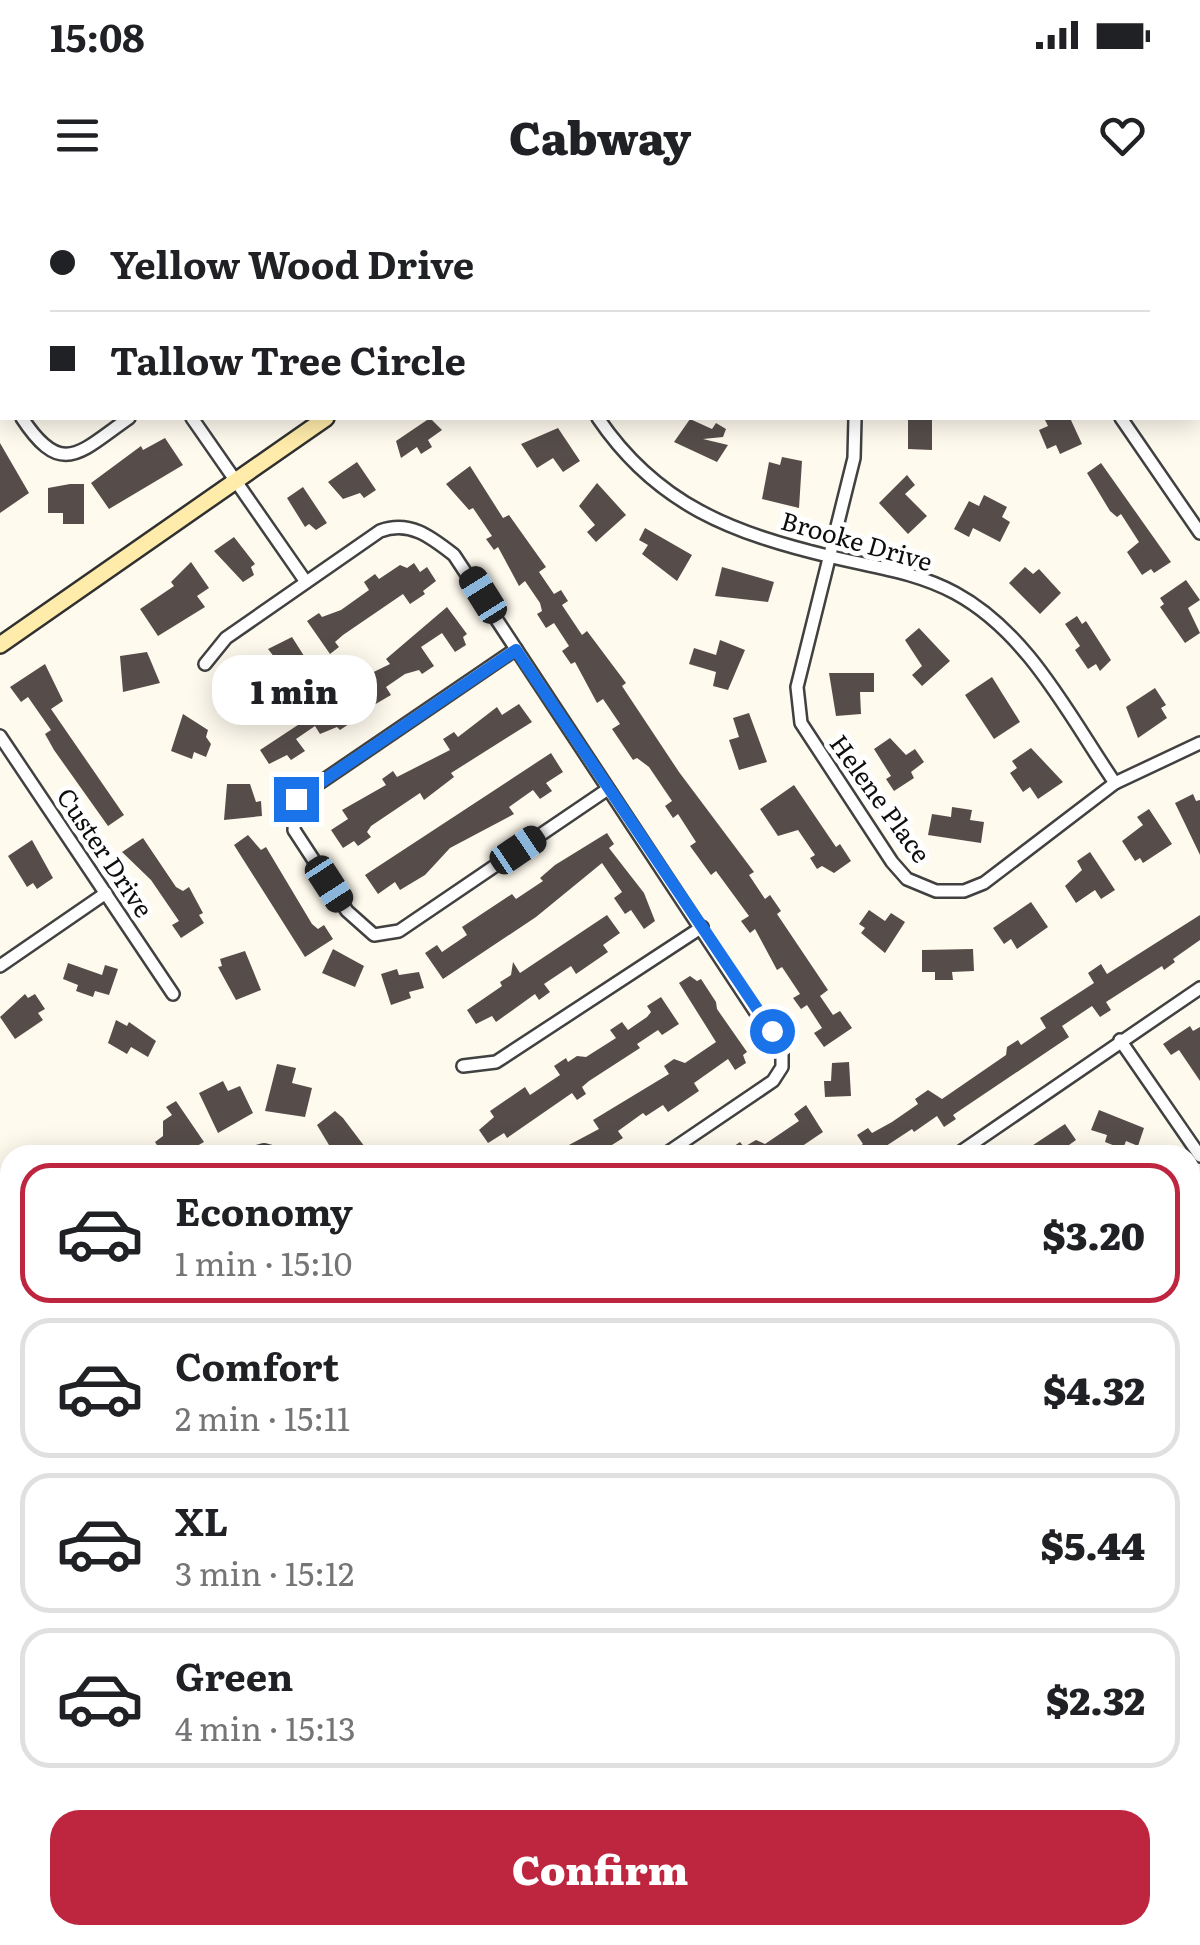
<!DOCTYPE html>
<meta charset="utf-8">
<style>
body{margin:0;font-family:Literata,serif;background:#f6f6f6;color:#202124;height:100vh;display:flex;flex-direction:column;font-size:38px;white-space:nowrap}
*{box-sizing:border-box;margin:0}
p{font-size:32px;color:#757577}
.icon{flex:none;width:55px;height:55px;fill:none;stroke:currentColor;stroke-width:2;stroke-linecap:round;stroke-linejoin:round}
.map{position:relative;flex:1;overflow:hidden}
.side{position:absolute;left:0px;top:945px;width:1200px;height:800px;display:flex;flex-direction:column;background:#fff;border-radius:30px 30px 0 0;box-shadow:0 5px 25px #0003}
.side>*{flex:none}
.hud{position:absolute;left:0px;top:0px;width:1200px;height:220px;box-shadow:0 5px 25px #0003;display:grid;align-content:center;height:220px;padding:0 50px;background:#fff}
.end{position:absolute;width:45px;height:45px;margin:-22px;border:12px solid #1a73e8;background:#fff;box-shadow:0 0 0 5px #fff}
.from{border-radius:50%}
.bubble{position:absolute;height:70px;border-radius:30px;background:#fff;box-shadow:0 5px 25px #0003;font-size:32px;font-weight:800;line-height:70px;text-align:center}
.car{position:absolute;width:30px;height:60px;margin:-30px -15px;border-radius:12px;box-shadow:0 0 8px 2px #0007;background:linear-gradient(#222 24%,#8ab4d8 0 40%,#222 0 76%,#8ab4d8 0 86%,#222 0)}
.hud b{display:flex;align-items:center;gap:35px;height:95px;font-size:38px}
.hud b+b{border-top:2px solid #e0e0e0}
.hud i{width:25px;height:25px;background:#202124}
ul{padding:18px 0 0;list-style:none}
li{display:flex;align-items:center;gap:30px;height:140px;margin:0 20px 15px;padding:0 30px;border:5px solid #e0e0e0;border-radius:30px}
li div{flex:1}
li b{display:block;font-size:38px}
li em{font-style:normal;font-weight:800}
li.active{border-color:#be253e}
li>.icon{width:90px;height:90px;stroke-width:1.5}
.button{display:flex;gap:20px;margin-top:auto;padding:20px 50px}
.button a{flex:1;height:115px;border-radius:30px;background:#be253e;color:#fff;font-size:40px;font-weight:800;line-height:115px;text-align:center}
.status{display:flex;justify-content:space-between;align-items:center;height:70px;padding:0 50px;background:#fff;direction:ltr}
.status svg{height:28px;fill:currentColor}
header{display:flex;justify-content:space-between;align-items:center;height:130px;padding:0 50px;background:#fff;font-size:45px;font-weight:800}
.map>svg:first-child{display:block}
.building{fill:#564d4a}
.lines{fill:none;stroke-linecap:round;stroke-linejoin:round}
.lane-casing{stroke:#414141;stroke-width:11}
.street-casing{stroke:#414141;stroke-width:16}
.secondary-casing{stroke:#303030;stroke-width:20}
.lane{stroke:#fff;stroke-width:6}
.street{stroke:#fff;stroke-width:11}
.secondary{stroke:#ffecaa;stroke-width:15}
.route{stroke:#1a73e8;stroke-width:12}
.labels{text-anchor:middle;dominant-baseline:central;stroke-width:10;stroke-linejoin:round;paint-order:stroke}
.street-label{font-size:25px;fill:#0e0e0e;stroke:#fff}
</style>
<div class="status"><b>15:08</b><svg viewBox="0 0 49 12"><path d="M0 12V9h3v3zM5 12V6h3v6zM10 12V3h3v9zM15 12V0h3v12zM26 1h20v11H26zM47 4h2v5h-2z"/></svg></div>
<header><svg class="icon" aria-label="menu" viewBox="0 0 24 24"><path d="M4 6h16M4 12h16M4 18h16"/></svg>Cabway<svg class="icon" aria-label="heart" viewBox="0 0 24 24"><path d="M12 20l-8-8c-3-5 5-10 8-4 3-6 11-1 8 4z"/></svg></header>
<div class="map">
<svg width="1200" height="1745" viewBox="0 0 1200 1745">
<rect width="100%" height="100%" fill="#fffaee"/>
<!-- building -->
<g class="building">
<path d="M 430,218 L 442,230 L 428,240 L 432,247 L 421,254 L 417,247 L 401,258 L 396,241 Z"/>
<path d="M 908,218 L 932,218 L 932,250 L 908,249 Z"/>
<path d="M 1044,218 L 1070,218 L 1082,244 L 1060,254 L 1056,245 L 1047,249 L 1039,230 L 1048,226 Z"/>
<path d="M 690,219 L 712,229 L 716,223 L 726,229 L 723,237 L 703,239 L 728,245 L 717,262 L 674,242 Z"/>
<path d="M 558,228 L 580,261 L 563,272 L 553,258 L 537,268 L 521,244 Z"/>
<path d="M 165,238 L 183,265 L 109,309 L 91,283 L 141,246 L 143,250 Z"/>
<path d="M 0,243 L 29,293 L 0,313 Z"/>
<path d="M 782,257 L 802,261 L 799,308 L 762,299 L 769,262 L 780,265 Z"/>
<path d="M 357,262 L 376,290 L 364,298 L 360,293 L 343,299 L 328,282 Z"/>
<path d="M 1101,263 L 1171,362 L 1154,373 L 1151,369 L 1142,375 L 1127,352 L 1139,342 L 1121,314 L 1117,317 L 1110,311 L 1087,273 Z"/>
<path d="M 470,266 L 503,318 L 509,315 L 546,367 L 539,372 L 554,394 L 561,390 L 568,401 L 562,405 L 582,435 L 587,431 L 626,483 L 622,486 L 679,572 L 754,672 L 749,675 L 765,699 L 770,695 L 781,711 L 777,714 L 828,790 L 820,796 L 833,815 L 840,811 L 852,828 L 824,847 L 814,833 L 822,828 L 807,805 L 801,809 L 793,798 L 800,794 L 782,767 L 777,770 L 755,729 L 750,733 L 741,721 L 749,716 L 716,671 L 711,675 L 698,657 L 690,646 L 696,642 L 678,614 L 673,618 L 665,606 L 672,601 L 649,567 L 637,558 L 633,560 L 612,529 L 620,524 L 603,499 L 597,503 L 575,462 L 571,464 L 562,451 L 569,446 L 554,423 L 546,428 L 537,414 L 542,411 L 540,403 L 525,381 L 519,386 L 498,347 L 494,350 L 486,339 L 492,336 L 473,308 L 469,310 L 446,284 Z"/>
<path d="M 907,275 L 915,285 L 905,294 L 927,316 L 908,334 L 879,303 Z"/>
<path d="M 597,283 L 626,315 L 596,342 L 587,332 L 595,325 L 579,306 Z"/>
<path d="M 70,284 L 84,284 L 84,324 L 63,324 L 63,313 L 48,313 L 48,288 Z"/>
<path d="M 303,287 L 327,323 L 316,330 L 309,324 L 305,327 L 287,298 Z"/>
<path d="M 984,295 L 1007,307 L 1002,317 L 1010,322 L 1000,342 L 973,328 L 969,337 L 954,329 L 969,301 L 979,306 Z"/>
<path d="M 645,328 L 692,355 L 677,381 L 642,354 L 648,345 L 639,340 Z"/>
<path d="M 234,337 L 255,364 L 251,367 L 254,375 L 243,382 L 214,351 Z"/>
<path d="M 191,362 L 209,388 L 197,396 L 205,407 L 158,436 L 140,409 L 174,386 L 171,382 Z"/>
<path d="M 414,363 L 420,372 L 427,367 L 436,381 L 423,391 L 425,394 L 410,404 L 403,394 L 343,435 L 335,442 L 339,447 L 330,454 L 307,421 L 319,413 L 322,417 L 341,410 L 369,390 L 364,382 L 375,374 L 379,379 L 400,365 L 407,368 Z"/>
<path d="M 722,367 L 774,382 L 768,402 L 715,396 Z"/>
<path d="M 1025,367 L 1033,374 L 1039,369 L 1061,393 L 1040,414 L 1009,383 Z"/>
<path d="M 1186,380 L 1200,400 L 1188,408 L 1200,433 L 1185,443 L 1160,407 L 1164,404 L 1160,398 Z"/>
<path d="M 447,407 L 467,434 L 463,437 L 466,445 L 455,452 L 442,433 L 421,447 L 434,466 L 422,474 L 419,470 L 405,474 L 386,487 L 391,495 L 350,519 L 352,522 L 340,530 L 337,527 L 320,534 L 315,526 L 296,539 L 305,551 L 291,560 L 287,555 L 269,564 L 260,550 L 307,519 L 318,508 L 314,501 L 390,464 L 386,459 Z"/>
<path d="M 1077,416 L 1082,424 L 1086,421 L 1111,460 L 1100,471 L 1096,464 L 1088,469 L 1075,450 L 1080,446 L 1065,424 Z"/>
<path d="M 919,428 L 950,461 L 922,486 L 912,475 L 922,466 L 905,440 Z"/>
<path d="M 292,437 L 306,459 L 287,472 L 252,509 L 242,500 L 275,458 L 268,449 Z"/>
<path d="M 720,440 L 745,450 L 728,490 L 713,486 L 716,472 L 689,464 L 694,448 L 716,455 Z"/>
<path d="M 147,452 L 160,483 L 123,492 L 120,456 Z"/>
<path d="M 45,464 L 63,501 L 51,509 L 124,615 L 108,626 L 54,550 L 45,534 L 51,530 L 28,497 L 21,502 L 10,487 Z"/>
<path d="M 829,473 L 874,473 L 874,492 L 860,492 L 861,514 L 836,516 Z"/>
<path d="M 992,477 L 1020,522 L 994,539 L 965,495 Z"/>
<path d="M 1155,488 L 1166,505 L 1161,508 L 1167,518 L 1138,538 L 1126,507 Z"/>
<path d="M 519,504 L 532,522 L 451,573 L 454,577 L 424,600 L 420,593 L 371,626 L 367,632 L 371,637 L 358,646 L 354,641 L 343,648 L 331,630 L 348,619 L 342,610 L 386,585 L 382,579 L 393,571 L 397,577 L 450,550 L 443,539 L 454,532 L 458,537 L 497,507 L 502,515 Z"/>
<path d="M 749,513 L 767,562 L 739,570 L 729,540 L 739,537 L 733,518 Z"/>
<path d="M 183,514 L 208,530 L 206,537 L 211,544 L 206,557 L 194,552 L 192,559 L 171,551 Z"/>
<path d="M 890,538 L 906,555 L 915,549 L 924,562 L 911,572 L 914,578 L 894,591 L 886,579 L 891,576 L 874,549 Z"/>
<path d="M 1031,548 L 1063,582 L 1038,599 L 1030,587 L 1023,592 L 1010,573 L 1017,568 L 1012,561 Z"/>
<path d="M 551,553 L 563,572 L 546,583 L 552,591 L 540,599 L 533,590 L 509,607 L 514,614 L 450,648 L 425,675 L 400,690 L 395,682 L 378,694 L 365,675 Z"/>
<path d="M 227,584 L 250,584 L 256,602 L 261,601 L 262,616 L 224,620 Z"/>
<path d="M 794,585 L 836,647 L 840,644 L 851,661 L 834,673 L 822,666 L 817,669 L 810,658 L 815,655 L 798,630 L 778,636 L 760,609 Z"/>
<path d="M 1193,594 L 1196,601 L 1200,600 L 1200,655 L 1175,603 Z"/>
<path d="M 952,607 L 972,610 L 970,620 L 984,622 L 981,643 L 928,635 L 932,614 L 951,617 Z"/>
<path d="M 1149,609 L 1172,644 L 1143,663 L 1140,658 L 1135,661 L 1122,641 L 1143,625 L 1137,617 Z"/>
<path d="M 607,633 L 614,644 L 609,648 L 644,693 L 655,721 L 644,729 L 631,710 L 625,714 L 614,698 L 622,692 L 602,663 L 536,717 L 443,779 L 425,753 L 437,745 L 442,752 L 467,735 L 462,727 L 512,694 L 516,699 L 543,681 L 540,678 L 555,665 Z"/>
<path d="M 248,635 L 261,650 L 266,647 L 312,724 L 318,729 L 324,725 L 333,739 L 305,757 L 234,645 Z"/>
<path d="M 143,638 L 176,687 L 183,691 L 189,687 L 203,713 L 199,715 L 204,723 L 181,738 L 172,725 L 179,721 L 151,680 L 122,652 Z"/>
<path d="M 32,640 L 53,678 L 37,689 L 33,683 L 27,687 L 8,656 Z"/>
<path d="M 1090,652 L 1115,690 L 1101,699 L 1095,690 L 1076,703 L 1065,686 L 1082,670 L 1077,661 Z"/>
<path d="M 1031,702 L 1048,727 L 1017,749 L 1011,739 L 1004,744 L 993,728 Z"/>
<path d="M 869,710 L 885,721 L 891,713 L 905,722 L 885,753 L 861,733 L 865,728 L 859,724 Z"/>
<path d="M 607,715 L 620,733 L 603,745 L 608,752 L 576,774 L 571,766 L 544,784 L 550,792 L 539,800 L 535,794 L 496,822 L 492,816 L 476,824 L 467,810 L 502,786 L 500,782 L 511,775 L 513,762 L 520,773 Z"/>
<path d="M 1200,715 L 1200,740 L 1173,759 L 1175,762 L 1164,770 L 1162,766 L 1106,802 L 1111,810 L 1100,817 L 1092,806 L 1062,826 L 1069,837 L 953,915 L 956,919 L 944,927 L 937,916 L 914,932 L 912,929 L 883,948 L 888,955 L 847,955 L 863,944 L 857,935 L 868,928 L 872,933 L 892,922 L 918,904 L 915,899 L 928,890 L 942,899 L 1006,855 L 1007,847 L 1018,840 L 1021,845 L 1046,828 L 1040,818 L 1094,783 L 1088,773 L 1101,764 L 1107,774 Z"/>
<path d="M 333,749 L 364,766 L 355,787 L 322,773 Z"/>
<path d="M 973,749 L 974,771 L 952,772 L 953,780 L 935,780 L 935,772 L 922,772 L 922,750 Z"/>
<path d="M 245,751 L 261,790 L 236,800 L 218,767 L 222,766 L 220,759 Z"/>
<path d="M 68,763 L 102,775 L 105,765 L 118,769 L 109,795 L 95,791 L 93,797 L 76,791 L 78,785 L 63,779 Z"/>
<path d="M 397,769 L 399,775 L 419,772 L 424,788 L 409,792 L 411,798 L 391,805 L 381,774 Z"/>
<path d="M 690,776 L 697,781 L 701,779 L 716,802 L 717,809 L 747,852 L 743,855 L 746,863 L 735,870 L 728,859 L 694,883 L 699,891 L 668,912 L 663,905 L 646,916 L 643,913 L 618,931 L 623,938 L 596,955 L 550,955 L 599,929 L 593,920 L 669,874 L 664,866 L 674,859 L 685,863 L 716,842 L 679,783 Z"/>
<path d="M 25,794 L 28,798 L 35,794 L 45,809 L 38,813 L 43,820 L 15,839 L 0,817 Z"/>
<path d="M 661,797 L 679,824 L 662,835 L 658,830 L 637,844 L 640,848 L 589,881 L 582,887 L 586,894 L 577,900 L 572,893 L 507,938 L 504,933 L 488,943 L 479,930 L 494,917 L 490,911 L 525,887 L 530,895 L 560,875 L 554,866 L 566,858 L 568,862 L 577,856 L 586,857 L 616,838 L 610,830 L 622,822 L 628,830 L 647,817 L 651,812 L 647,806 Z"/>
<path d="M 116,820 L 127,826 L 129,822 L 156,841 L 148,857 L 131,847 L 127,854 L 108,843 Z"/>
<path d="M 1190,826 L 1193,831 L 1200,827 L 1200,881 L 1179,850 L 1171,855 L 1163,844 Z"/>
<path d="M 849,862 L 851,896 L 825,897 L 824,881 L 831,881 L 832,863 Z"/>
<path d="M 277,864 L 296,868 L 292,883 L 312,888 L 305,917 L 265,911 Z"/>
<path d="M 223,881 L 228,891 L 240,886 L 253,913 L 218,933 L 199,893 Z"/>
<path d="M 176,901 L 204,942 L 181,955 L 163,955 L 155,942 L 163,936 L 163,921 L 172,915 L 166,907 Z"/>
<path d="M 806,905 L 823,932 L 789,955 L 721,955 L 740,942 L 744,947 L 756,940 L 765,944 L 799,921 L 794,914 Z"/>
<path d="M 1099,910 L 1144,928 L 1138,946 L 1126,941 L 1123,949 L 1105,942 L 1107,935 L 1091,930 Z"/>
<path d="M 335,911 L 343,918 L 371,955 L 335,955 L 317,925 Z"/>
<path d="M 1065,924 L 1076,940 L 1062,950 L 1066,955 L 1018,955 Z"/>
</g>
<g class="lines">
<!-- lane casing -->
<g class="lane-casing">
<path id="lane" d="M 0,1744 L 14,1735"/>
</g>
<!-- street casing -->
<g class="street-casing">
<g id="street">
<path d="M 247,0 L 249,2"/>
<path d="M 450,0 L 452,2"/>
<path d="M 1036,0 L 1044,2"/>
<path d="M 138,2 L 142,0"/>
<path d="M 1198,16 L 1200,16"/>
<path d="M 0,101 L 2,99"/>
<path d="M 0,185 L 2,188"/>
<path d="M 22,218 C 62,279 80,252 129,218"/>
<path d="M 192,218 L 306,382"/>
<path d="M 598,218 C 657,305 732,333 832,357 C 874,367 916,372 955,393 C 1029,433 1069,516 1115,583"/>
<path d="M 855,218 L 854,258 L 797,487 L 801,523 L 892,662 L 907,679 L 936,691 L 964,691 L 984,683 L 1115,583 L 1200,543"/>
<path d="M 1121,218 L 1200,333"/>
<path d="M 516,449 L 296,599 L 294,630 L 347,711 L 374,735 L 399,731 L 608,589"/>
<path d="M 205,464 L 226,438 L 380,331 C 410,320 431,337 454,355 L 782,852 L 782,867 L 773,881 L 664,955"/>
<path d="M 0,536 L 173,794"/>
<path d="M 0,766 L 106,693"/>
<path d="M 1120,840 L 1200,956"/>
<path d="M 463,866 L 496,862 L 702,727"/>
<path d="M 249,955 L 264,951 L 279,955"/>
<path d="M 956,955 L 1200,788"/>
<path d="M 1190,1234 L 1200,1249"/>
<path d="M 0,1396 L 10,1389"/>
<path d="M 1190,1412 L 1200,1405"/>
<path d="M 1190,1612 L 1200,1605"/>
<path d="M 120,1735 L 127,1745"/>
<path d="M 283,1735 L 289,1745"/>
<path d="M 546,1735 L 552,1745"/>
<path d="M 808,1735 L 815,1745"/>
</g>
</g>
<!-- secondary casing -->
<g class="secondary-casing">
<g id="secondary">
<path d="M 637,2 L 641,0"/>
<path d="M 0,445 L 326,218"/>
</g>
</g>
<!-- lane -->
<use href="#lane" class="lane"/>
<!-- street -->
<use href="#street" class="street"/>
<!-- secondary -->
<use href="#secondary" class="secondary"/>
</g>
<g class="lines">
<!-- route -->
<path class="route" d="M 296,599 L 516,450 L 772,831"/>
</g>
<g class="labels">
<!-- street labels -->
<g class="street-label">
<text transform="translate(857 340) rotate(16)">Brooke Drive</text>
<text transform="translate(881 598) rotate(54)">Helene Place</text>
<text transform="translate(106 652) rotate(56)">Custer Drive</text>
</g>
</g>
</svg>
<i class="end from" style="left:772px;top:831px"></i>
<i class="end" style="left:296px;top:599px"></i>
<div class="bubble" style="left:212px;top:455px;width:165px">1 min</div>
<i class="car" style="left:483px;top:395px;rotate:328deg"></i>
<i class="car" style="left:518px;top:650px;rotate:56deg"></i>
<i class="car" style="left:329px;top:684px;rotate:147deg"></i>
<div class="hud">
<b><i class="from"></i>Yellow Wood Drive</b>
<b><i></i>Tallow Tree Circle</b>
</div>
<section class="side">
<ul>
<li class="active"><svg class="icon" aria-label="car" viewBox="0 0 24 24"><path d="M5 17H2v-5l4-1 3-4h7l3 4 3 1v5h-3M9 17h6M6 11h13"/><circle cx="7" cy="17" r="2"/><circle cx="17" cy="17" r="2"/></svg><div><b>Economy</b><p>1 min · 15:10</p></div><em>$3.20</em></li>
<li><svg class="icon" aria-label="car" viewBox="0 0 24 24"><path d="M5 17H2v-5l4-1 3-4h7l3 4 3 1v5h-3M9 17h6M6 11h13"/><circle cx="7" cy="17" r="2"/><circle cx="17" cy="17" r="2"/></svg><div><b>Comfort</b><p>2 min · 15:11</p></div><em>$4.32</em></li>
<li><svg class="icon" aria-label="car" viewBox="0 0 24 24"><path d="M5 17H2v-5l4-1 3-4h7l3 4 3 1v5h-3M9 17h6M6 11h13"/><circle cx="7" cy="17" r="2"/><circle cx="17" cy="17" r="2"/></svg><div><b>XL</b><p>3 min · 15:12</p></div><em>$5.44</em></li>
<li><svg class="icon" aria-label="car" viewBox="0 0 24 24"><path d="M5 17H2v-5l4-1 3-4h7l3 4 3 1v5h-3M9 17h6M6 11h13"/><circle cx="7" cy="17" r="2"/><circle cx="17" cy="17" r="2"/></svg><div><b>Green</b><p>4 min · 15:13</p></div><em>$2.32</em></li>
</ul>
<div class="button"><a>Confirm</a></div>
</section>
</div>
